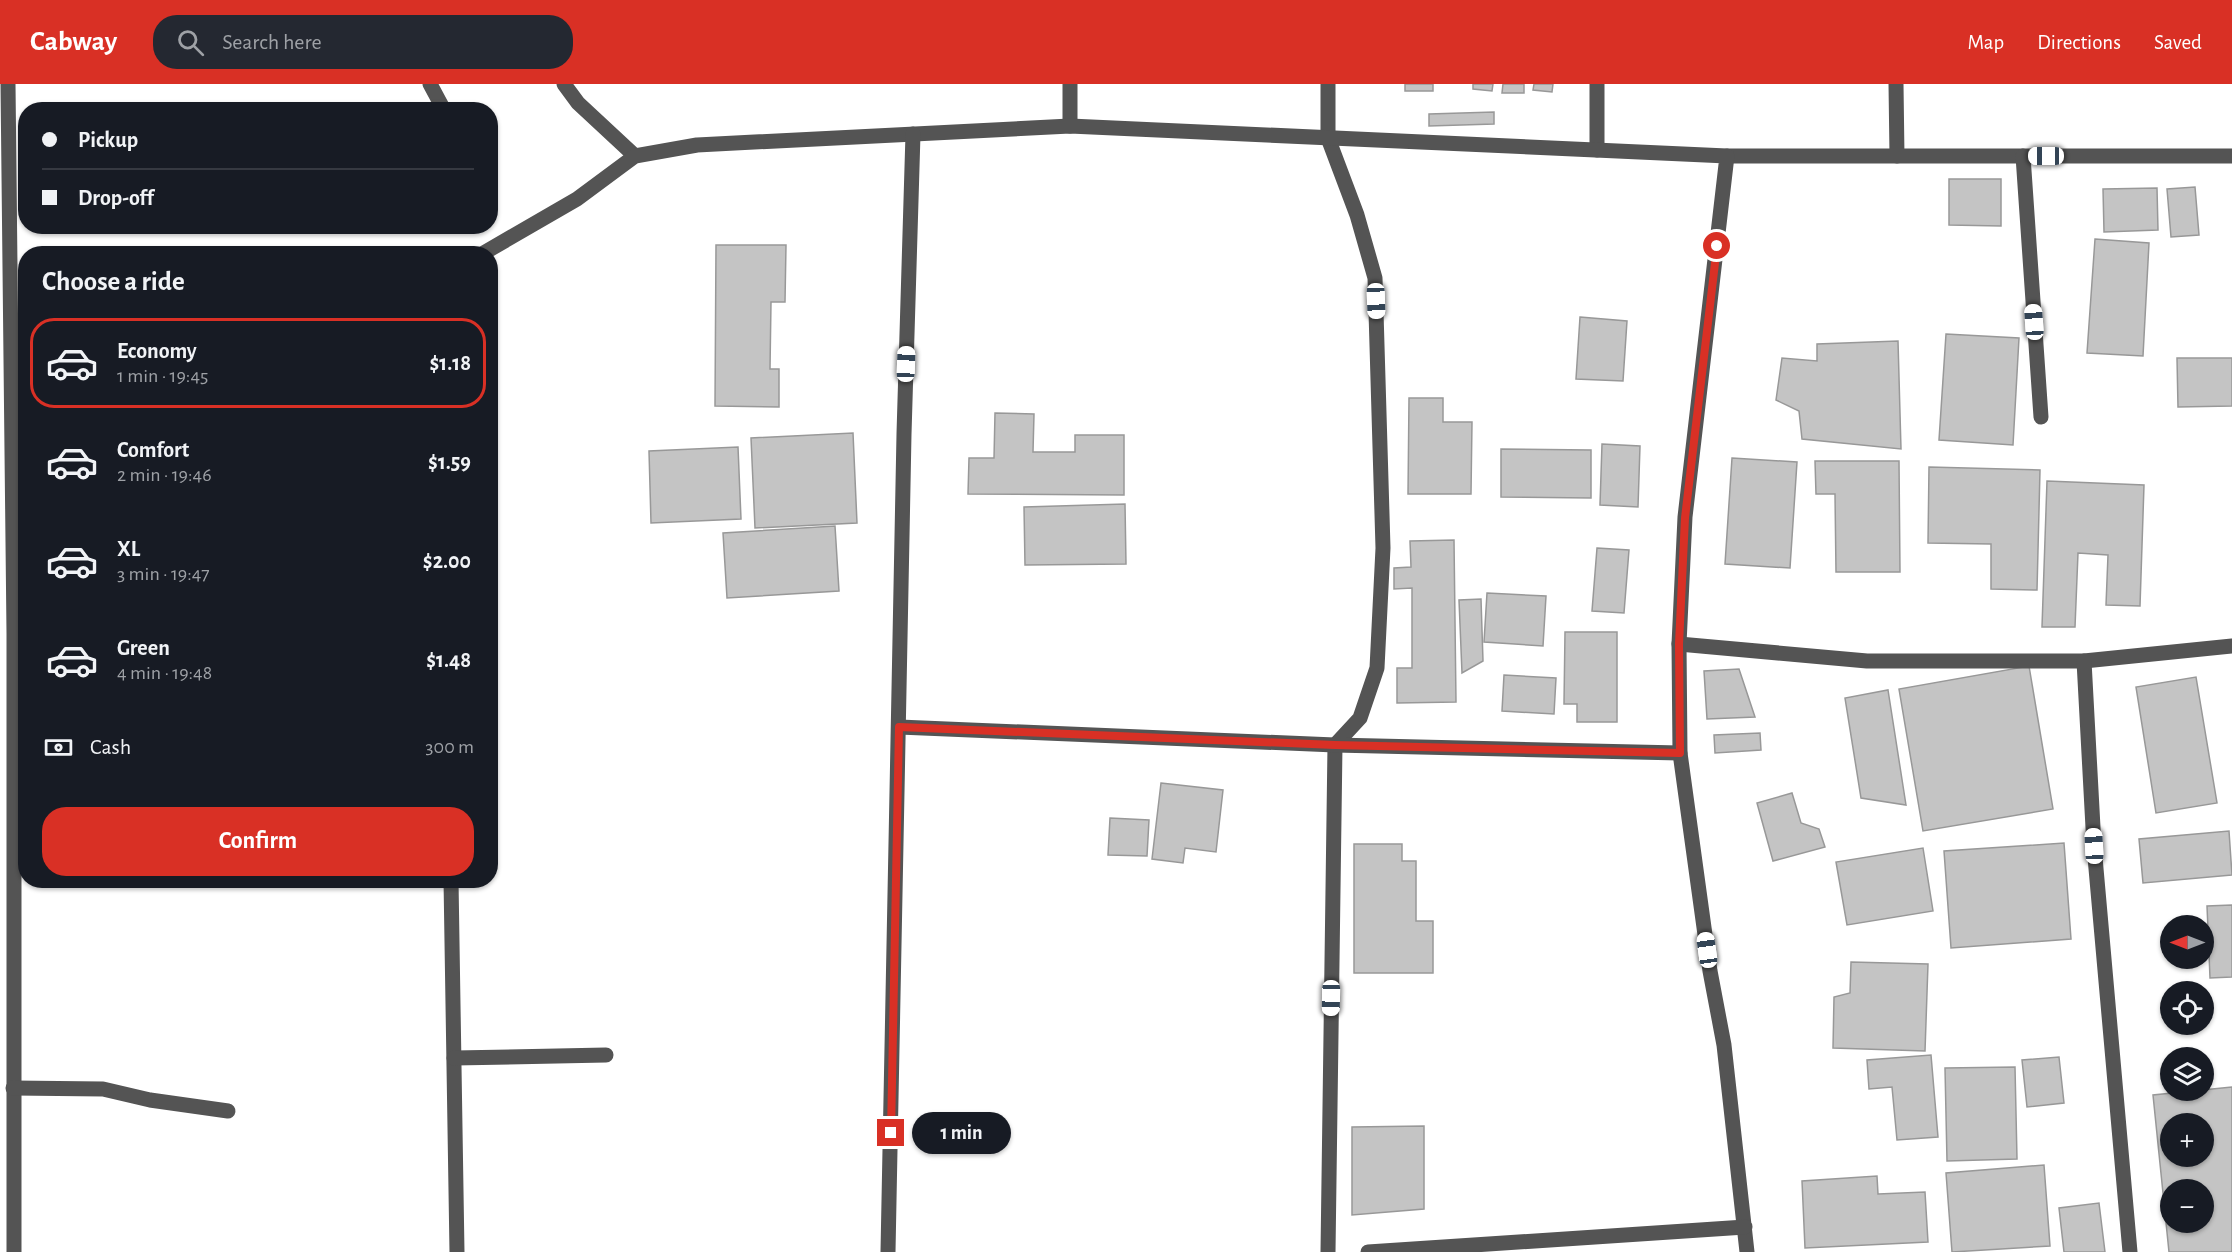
<!DOCTYPE html>
<meta charset="utf-8">
<style>
body{margin:0;font-family:"Alegreya Sans",sans-serif;background:#242831;color:#f1f3f6;height:100vh;display:flex;flex-direction:column;font-size:22px;white-space:nowrap}
*{box-sizing:border-box;margin:0}
p{font-size:20px;color:#9ea1a6}
.icon{flex:none;width:33px;height:33px;fill:none;stroke:currentColor;stroke-width:2;stroke-linecap:round;stroke-linejoin:round}
.map{position:relative;flex:1;overflow:hidden}
.side{position:absolute;left:18px;top:162px;width:480px;height:642px;display:flex;flex-direction:column;background:#171b24;border-radius:24px;box-shadow:0 2px 4px #0004}
.side>*{flex:none}
.guide{position:absolute;left:18px;top:18px;width:480px;height:132px;border-radius:24px;box-shadow:0 2px 4px #0004;display:grid;align-content:center;height:132px;padding:0 24px;background:#171b24}
.needle{width:39px;rotate:270deg}
.fabs{position:absolute;left:2160px;top:831px;display:grid;gap:12px}
.fabs a{display:grid;place-items:center;width:54px;height:54px;border-radius:50%;background:#171b24;box-shadow:0 2px 4px #0004;font-size:30px}
.end{position:absolute;width:27px;height:27px;margin:-14px;border:8px solid #d93025;background:#fff;box-shadow:0 0 0 3px #fff}
.from{border-radius:50%}
.bubble{position:absolute;height:42px;border-radius:21px;background:#171b24;box-shadow:0 2px 4px #0004;font-size:20px;font-weight:700;line-height:42px;text-align:center}
.car{position:absolute;width:18px;height:36px;margin:-18px -9px;border-radius:8px;box-shadow:0 0 4px 2px #0007;background:linear-gradient(#fff 24%,#345 0 40%,#fff 0 76%,#345 0 86%,#fff 0)}
.guide b{display:flex;align-items:center;gap:21px;height:57px;font-size:22px}
.guide b+b{border-top:2px solid #363941}
.guide i{width:15px;height:15px;background:#f1f3f6}
ul{padding:0;list-style:none}
li{display:flex;align-items:center;gap:18px;height:90px;margin:0 12px 9px;padding:0 12px;border:3px solid transparent;border-radius:24px}
li div{flex:1}
li b{display:block;font-size:22px}
li em{font-style:normal;font-weight:700}
li.selected{border-color:#d93025}
li>.icon{width:54px;height:54px;stroke-width:1.5}
h2{padding:0 24px;font-size:27px;line-height:72px}
.pay{display:flex;align-items:center;gap:15px;height:66px;padding:0 24px;font-size:22px}
.pay p{margin-inline-start:auto}
.primary-button{display:flex;gap:12px;margin-top:auto;padding:12px 24px}
.primary-button a{flex:1;height:69px;border-radius:24px;background:#d93025;color:#fff;font-size:24px;font-weight:700;line-height:69px;text-align:center}
header{display:flex;align-items:center;gap:36px;box-sizing:border-box;height:84px;padding:0 30px;background:#d93025;color:#fff}
header strong{font-size:28px}
nav{display:flex;gap:33px;margin-inline-start:auto;font-size:21px}
.search{width:420px;height:54px;background:#242831;display:flex;align-items:center;gap:15px;box-sizing:border-box;padding:0 21px;border-radius:24px;color:#9ea1a6;font-size:22px}
.map>svg:first-child{display:block}
.building{fill:#c4c4c4;stroke:#989898;stroke-width:1.5;fill-rule:evenodd}
.lines{fill:none;stroke-linecap:round;stroke-linejoin:round}
.minor{stroke:#545454;stroke-width:15}
.route{stroke:#d93025;stroke-width:8}
</style>
<header>
<strong>Cabway</strong>
<div class="search"><svg class="icon" aria-label="search" viewBox="0 0 24 24"><circle cx="10" cy="10" r="6"/><path d="M15 15l6 6"/></svg>Search here</div>
<nav><a>Map</a><a>Directions</a><a>Saved</a></nav>
</header>
<div class="map">
<svg width="2232" height="1168" viewBox="0 0 2232 1168">
<rect width="100%" height="100%" fill="#fff"/>
<!-- building -->
<g class="building">
<rect x="1405" y="0" width="28" height="7"/>
<path d="M 1473,0 L 1493,0 L 1492,7 L 1473,5 Z"/>
<path d="M 1503,0 L 1524,0 L 1524,9 L 1502,9 Z"/>
<path d="M 1534,0 L 1553,0 L 1552,8 L 1533,6 Z"/>
<path d="M 1494,28 L 1494,40 L 1429,42 L 1429,30 Z"/>
<path d="M 1949,95 L 2001,95 L 2001,142 L 1949,141 Z"/>
<path d="M 2195,103 L 2199,151 L 2171,153 L 2167,105 Z"/>
<path d="M 2157,104 L 2158,146 L 2104,148 L 2103,105 Z"/>
<path d="M 2095,155 L 2149,159 L 2143,272 L 2087,269 Z"/>
<path d="M 716,161 L 786,161 L 785,218 L 771,218 L 770,285 L 779,285 L 779,323 L 715,322 Z"/>
<path d="M 1580,233 L 1627,237 L 1623,297 L 1576,295 Z"/>
<path d="M 1946,250 L 2019,254 L 2013,361 L 1939,356 Z"/>
<path d="M 1898,257 L 1901,365 L 1802,355 L 1799,327 L 1776,316 L 1782,274 L 1817,277 L 1817,260 Z"/>
<path d="M 2177,274 L 2232,274 L 2232,322 L 2178,323 Z"/>
<path d="M 1409,314 L 1443,314 L 1443,338 L 1472,338 L 1471,410 L 1408,410 Z"/>
<path d="M 995,329 L 1034,330 L 1033,368 L 1075,368 L 1075,351 L 1124,351 L 1124,411 L 968,410 L 969,374 L 994,374 Z"/>
<path d="M 853,349 L 857,439 L 755,444 L 751,354 Z"/>
<path d="M 1602,360 L 1640,362 L 1638,423 L 1600,421 Z"/>
<path d="M 738,363 L 741,435 L 651,439 L 649,367 Z"/>
<path d="M 1501,365 L 1591,366 L 1591,414 L 1501,413 Z"/>
<path d="M 1732,374 L 1797,378 L 1790,484 L 1725,480 Z"/>
<path d="M 1815,377 L 1899,377 L 1900,488 L 1836,488 L 1835,410 L 1816,410 Z"/>
<path d="M 1929,383 L 2040,386 L 2037,506 L 1991,505 L 1991,460 L 1928,459 Z"/>
<path d="M 2047,397 L 2144,401 L 2140,522 L 2106,521 L 2108,471 L 2078,469 L 2075,543 L 2042,543 Z"/>
<path d="M 1125,420 L 1126,480 L 1025,481 L 1024,423 Z"/>
<path d="M 835,442 L 839,507 L 727,514 L 723,449 Z"/>
<path d="M 1454,456 L 1456,618 L 1397,619 L 1397,584 L 1412,584 L 1412,504 L 1394,505 L 1394,484 L 1411,483 L 1410,457 Z"/>
<path d="M 1597,464 L 1629,466 L 1624,529 L 1592,527 Z"/>
<path d="M 1487,509 L 1546,512 L 1543,562 L 1484,558 Z"/>
<path d="M 1481,515 L 1483,577 L 1462,589 L 1459,516 Z"/>
<path d="M 1565,548 L 1617,548 L 1617,638 L 1577,638 L 1577,620 L 1564,620 Z"/>
<path d="M 2029,582 L 2053,725 L 1923,747 L 1899,605 Z"/>
<path d="M 1739,585 L 1755,633 L 1707,635 L 1704,587 Z"/>
<path d="M 1504,591 L 1556,594 L 1554,630 L 1502,627 Z"/>
<path d="M 2196,593 L 2217,719 L 2156,729 L 2136,603 Z"/>
<path d="M 1888,606 L 1906,721 L 1861,714 L 1845,614 Z"/>
<path d="M 1760,649 L 1761,666 L 1715,669 L 1714,651 Z"/>
<path d="M 1161,699 L 1223,706 L 1216,768 L 1185,764 L 1183,779 L 1152,775 Z"/>
<path d="M 1792,709 L 1801,739 L 1819,745 L 1825,763 L 1773,777 L 1757,719 Z"/>
<path d="M 1110,734 L 1149,736 L 1147,772 L 1108,771 Z"/>
<path d="M 2229,747 L 2232,791 L 2143,799 L 2139,755 Z"/>
<path d="M 2064,759 L 2071,855 L 1951,864 L 1944,767 Z"/>
<path d="M 1354,760 L 1402,760 L 1402,777 L 1416,777 L 1416,837 L 1433,837 L 1433,889 L 1354,889 Z"/>
<path d="M 1923,764 L 1933,827 L 1847,841 L 1836,778 Z"/>
<path d="M 2232,821 L 2232,893 L 2210,894 L 2207,822 Z"/>
<path d="M 1851,878 L 1928,880 L 1925,967 L 1833,964 L 1834,913 L 1850,909 Z"/>
<path d="M 1931,971 L 1938,1053 L 1897,1056 L 1892,1003 L 1869,1005 L 1867,976 Z"/>
<path d="M 2059,973 L 2064,1019 L 2027,1023 L 2022,976 Z"/>
<path d="M 2015,983 L 2017,1075 L 1947,1077 L 1945,984 Z"/>
<path d="M 2232,1003 L 2232,1168 L 2169,1168 L 2153,1011 ZM 2170,1040 L 2204,1040 L 2204,1072 L 2170,1072 ZM 2170,1106 L 2204,1106 L 2204,1138 L 2170,1138 Z"/>
<path d="M 1424,1042 L 1424,1125 L 1352,1131 L 1352,1043 Z"/>
<path d="M 2044,1081 L 2050,1162 L 1952,1168 L 1946,1089 Z"/>
<path d="M 1877,1092 L 1878,1110 L 1925,1108 L 1928,1158 L 1805,1164 L 1802,1097 Z"/>
<path d="M 2099,1119 L 2105,1168 L 2064,1168 L 2059,1124 Z"/>
</g>
<g class="lines">
<!-- minor -->
<g class="minor">
<path d="M 8,0 L 14,550 L 14,1168"/>
<path d="M 430,0 L 444,26"/>
<path d="M 564,0 L 578,19 L 635,72"/>
<path d="M 1328,0 L 1328,54 L 1357,131 L 1375,194 L 1383,464 L 1377,584 L 1360,634 L 1335,661 L 1328,1168"/>
<path d="M 1597,0 L 1597,66"/>
<path d="M 1896,0 L 1897,72"/>
<path d="M 1070,42 L 1070,0"/>
<path d="M 1727,72 L 2232,72"/>
<path d="M 2023,72 L 2041,333"/>
<path d="M 482,170 L 577,115 L 635,72 L 697,61 L 1070,42 L 1727,72 L 1685,433 L 1679,560 L 1680,669 L 1710,887 L 1724,961 L 1747,1168"/>
<path d="M 1679,560 L 1867,577 L 2084,577 L 2232,562"/>
<path d="M 2084,577 L 2094,762 L 2130,1168"/>
<path d="M 899,643 L 1335,661 L 1680,669"/>
<path d="M 451,796 L 457,1168"/>
<path d="M 454,974 L 606,971"/>
<path d="M 13,1004 L 103,1005 L 150,1016 L 228,1027"/>
<path d="M 888,1168 L 904,350 L 913,50"/>
<path d="M 1368,1168 L 1745,1143"/>
</g>
</g>
<g class="lines">
<!-- route -->
<path class="route" d="M 891,1049 L 899,643 L 1335,661 L 1680,669 L 1679,560 L 1685,434 L 1717,162"/>
</g>
</svg>
<div class="fabs">
<a><svg class="needle" viewBox="-14 -14 28 28"><path d="M0-13l5 13h-10z" fill="#e53935"/><path d="M0 13l5-13h-10z" fill="#9ea1a6"/></svg></a>
<a><svg class="icon" aria-label="locate" viewBox="0 0 24 24"><circle cx="12" cy="12" r="6"/><path d="M12 2v4M12 18v4M2 12h4M18 12h4"/></svg></a>
<a><svg class="icon" aria-label="layers" viewBox="0 0 24 24"><path d="M12 4l9 5-9 5-9-5zM3 14l9 5 9-5"/></svg></a>
<a>+</a>
<a>−</a>
</div>
<i class="end from" style="left:1717px;top:162px"></i>
<i class="end" style="left:891px;top:1049px"></i>
<div class="bubble" style="left:912px;top:1028px;width:99px">1 min</div>
<i class="car" style="left:2046px;top:72px;rotate:270deg"></i>
<i class="car" style="left:1376px;top:217px;rotate:178deg"></i>
<i class="car" style="left:2034px;top:238px;rotate:356deg"></i>
<i class="car" style="left:906px;top:280px;rotate:2deg"></i>
<i class="car" style="left:2094px;top:762px;rotate:357deg"></i>
<i class="car" style="left:1707px;top:866px;rotate:352deg"></i>
<i class="car" style="left:1331px;top:914px;rotate:181deg"></i>
<div class="guide">
<b><i class="from"></i>Pickup</b>
<b><i></i>Drop-off</b>
</div>
<section class="side">
<h2>Choose a ride</h2>
<ul>
<li class="selected"><svg class="icon" aria-label="car" viewBox="0 0 24 24"><path d="M5 17H2v-5l4-1 3-4h7l3 4 3 1v5h-3M9 17h6M6 11h13"/><circle cx="7" cy="17" r="2"/><circle cx="17" cy="17" r="2"/></svg><div><b>Economy</b><p>1 min · 19:45</p></div><em>$1.18</em></li>
<li><svg class="icon" aria-label="car" viewBox="0 0 24 24"><path d="M5 17H2v-5l4-1 3-4h7l3 4 3 1v5h-3M9 17h6M6 11h13"/><circle cx="7" cy="17" r="2"/><circle cx="17" cy="17" r="2"/></svg><div><b>Comfort</b><p>2 min · 19:46</p></div><em>$1.59</em></li>
<li><svg class="icon" aria-label="car" viewBox="0 0 24 24"><path d="M5 17H2v-5l4-1 3-4h7l3 4 3 1v5h-3M9 17h6M6 11h13"/><circle cx="7" cy="17" r="2"/><circle cx="17" cy="17" r="2"/></svg><div><b>XL</b><p>3 min · 19:47</p></div><em>$2.00</em></li>
<li><svg class="icon" aria-label="car" viewBox="0 0 24 24"><path d="M5 17H2v-5l4-1 3-4h7l3 4 3 1v5h-3M9 17h6M6 11h13"/><circle cx="7" cy="17" r="2"/><circle cx="17" cy="17" r="2"/></svg><div><b>Green</b><p>4 min · 19:48</p></div><em>$1.48</em></li>
</ul>
<div class="pay"><svg class="icon" aria-label="cash" viewBox="0 0 24 24"><path d="M3 7h18v10H3z"/><circle cx="12" cy="12" r="2"/></svg>Cash<p>300 m</p></div>
<div class="primary-button"><a>Confirm</a></div>
</section>
</div>
